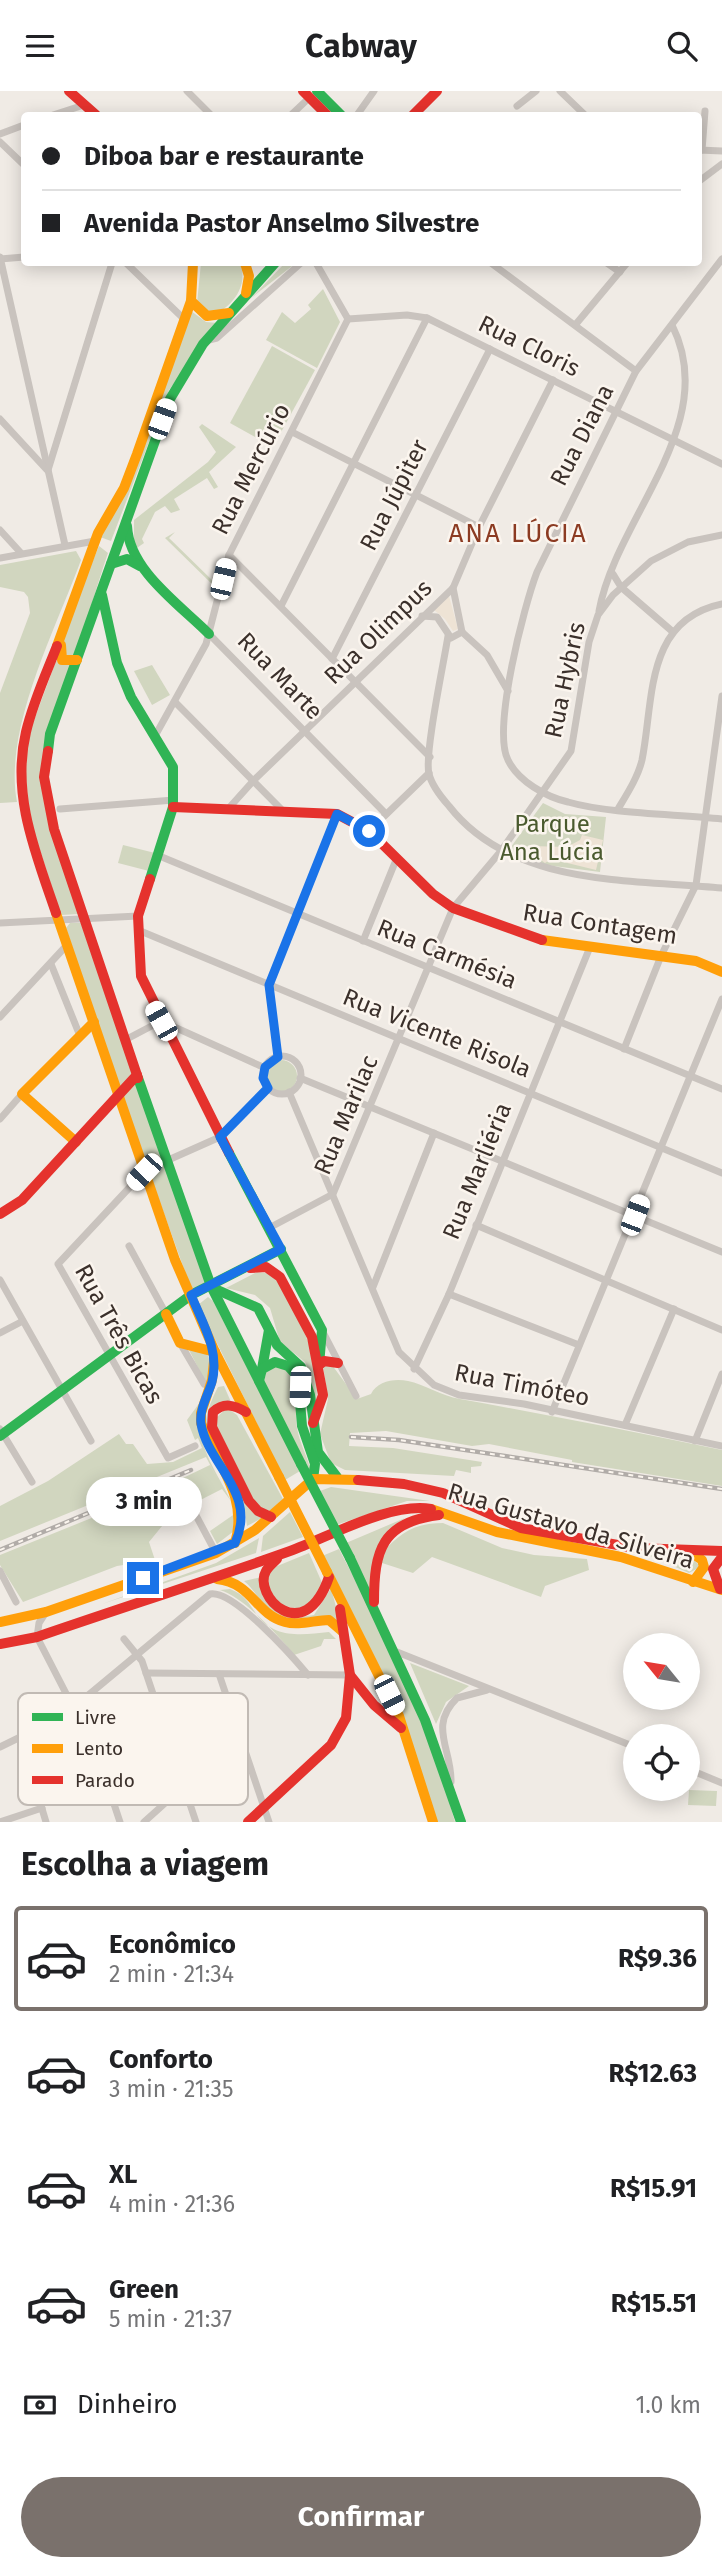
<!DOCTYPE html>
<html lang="pt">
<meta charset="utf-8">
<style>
body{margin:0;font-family:"Fira Sans",sans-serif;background:#f6f6f6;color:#202124;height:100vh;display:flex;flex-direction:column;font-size:26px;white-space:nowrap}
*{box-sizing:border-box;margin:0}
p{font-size:23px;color:#757577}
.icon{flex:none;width:38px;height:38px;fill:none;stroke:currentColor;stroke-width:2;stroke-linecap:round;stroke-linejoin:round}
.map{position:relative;height:1731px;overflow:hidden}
.panel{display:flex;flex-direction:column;background:#fff;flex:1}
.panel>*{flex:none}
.hud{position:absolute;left:21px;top:21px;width:681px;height:154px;border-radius:7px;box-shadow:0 4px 18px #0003;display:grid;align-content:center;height:154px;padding:0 21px;background:#fff}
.needle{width:46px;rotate:300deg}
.buttons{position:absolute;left:623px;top:1542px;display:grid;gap:14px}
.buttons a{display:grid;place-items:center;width:77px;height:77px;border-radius:50%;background:#fff;box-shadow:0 4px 18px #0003;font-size:35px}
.end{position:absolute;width:32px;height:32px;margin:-16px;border:9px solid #1a73e8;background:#fff;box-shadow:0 0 0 4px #fff}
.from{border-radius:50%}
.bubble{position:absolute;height:49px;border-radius:24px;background:#fff;box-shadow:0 4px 18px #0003;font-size:23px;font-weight:700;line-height:49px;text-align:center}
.car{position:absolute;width:21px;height:42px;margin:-21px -10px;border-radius:9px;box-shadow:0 0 5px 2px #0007;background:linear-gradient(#fff 24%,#345 0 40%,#fff 0 76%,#345 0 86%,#fff 0)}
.hud b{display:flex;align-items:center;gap:24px;height:66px;font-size:26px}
.hud b+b{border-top:2px solid #e0e0e0}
.hud i{width:18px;height:18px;background:#202124}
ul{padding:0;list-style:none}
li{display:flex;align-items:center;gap:21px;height:105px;margin:0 14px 10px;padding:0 7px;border:4px solid transparent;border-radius:7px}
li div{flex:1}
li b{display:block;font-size:26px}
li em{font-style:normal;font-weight:700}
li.on{border-color:#7a716c}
li>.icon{width:63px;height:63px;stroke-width:1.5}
h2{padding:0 21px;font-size:32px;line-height:84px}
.pay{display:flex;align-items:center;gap:18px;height:77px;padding:0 21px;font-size:26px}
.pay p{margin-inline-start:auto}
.primary-button{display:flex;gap:14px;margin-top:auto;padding:14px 21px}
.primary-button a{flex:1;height:80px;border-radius:42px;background:#7a716c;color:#fff;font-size:28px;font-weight:700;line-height:80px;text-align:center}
header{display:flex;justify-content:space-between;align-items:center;height:91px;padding:0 21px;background:#fff;font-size:32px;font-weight:700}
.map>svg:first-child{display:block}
.green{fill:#d1d6bf}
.plaza{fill:#eee3d5}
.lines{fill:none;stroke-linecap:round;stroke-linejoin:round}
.street{stroke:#c9c3be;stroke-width:7}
.fast{stroke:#30b455;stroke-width:10}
.slow{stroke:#ff9f0a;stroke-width:10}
.jam{stroke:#e5322d;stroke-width:10}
.rail-casing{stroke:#b1aca8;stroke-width:4.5}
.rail{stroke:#fbf5ee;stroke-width:2;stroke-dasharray:5;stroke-linecap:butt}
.fast-bridge{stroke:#30b455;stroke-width:10}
.slow-bridge{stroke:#ff9f0a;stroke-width:10}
.route{stroke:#1a73e8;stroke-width:9}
.labels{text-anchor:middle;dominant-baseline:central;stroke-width:5;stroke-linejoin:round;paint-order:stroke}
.street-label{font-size:24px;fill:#3b302b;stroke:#fbf5ee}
.park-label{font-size:24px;fill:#4a5a2e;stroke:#fbf5ee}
.neighbourhood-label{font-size:26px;letter-spacing:2px;fill:#8c3b22;stroke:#fbf5ee}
.key{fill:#fbf5ee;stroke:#c1bab4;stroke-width:2}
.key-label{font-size:19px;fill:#3b302b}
</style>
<header><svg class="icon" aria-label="menu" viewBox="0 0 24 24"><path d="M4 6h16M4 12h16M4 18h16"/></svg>Cabway<svg class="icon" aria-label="search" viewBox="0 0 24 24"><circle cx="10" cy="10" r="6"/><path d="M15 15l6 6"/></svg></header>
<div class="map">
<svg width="722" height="1731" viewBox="0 0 722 1731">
<rect width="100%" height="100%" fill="#f0ebe5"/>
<!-- green -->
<g class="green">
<path d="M 201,172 L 240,172 C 249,194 233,216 211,225 L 197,212 Z"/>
<path d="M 285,172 L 296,172 L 250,208 Z"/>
<path d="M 323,198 L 340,231 L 317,277 L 266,249 L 282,221 L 295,232 L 311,218 L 308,214 Z"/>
<path d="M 191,220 L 206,231 L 218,232 L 169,299 L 111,450 L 100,446 Z"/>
<path d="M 272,255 L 315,279 L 273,356 L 230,332 Z"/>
<path d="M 202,333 L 236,356 L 209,381 L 218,396 L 214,398 L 207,387 L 174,408 L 180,419 L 171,422 L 165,415 L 155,421 L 142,448 L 144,452 L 134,459 L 134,429 L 208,371 L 216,361 L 199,336 Z"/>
<path d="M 175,441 L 169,447 L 216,493 L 215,496 L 165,447 Z"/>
<path d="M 99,455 L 108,462 C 96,497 87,531 74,565 L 64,565 L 61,559 L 72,520 Z"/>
<path d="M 76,460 L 81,469 C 56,538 3,638 17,711 L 0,712 L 0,602 L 30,522 L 28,506 L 24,501 L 0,496 L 0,474 Z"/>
<path d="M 56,570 L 71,574 L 41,680 L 48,731 L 79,823 L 61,824 L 25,713 L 27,648 Z"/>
<path d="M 152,574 L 170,604 L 152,614 L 134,580 Z"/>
<path d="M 543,712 L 565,723 L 606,726 L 600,781 L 546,774 L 508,760 Z"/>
<path d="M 123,754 L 155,762 L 149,780 L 118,772 Z"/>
<path d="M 70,832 L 81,832 L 132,982 L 119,998 L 66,837 Z"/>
<circle cx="281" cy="985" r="16"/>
<path d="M 135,991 L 207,1190 L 192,1200 L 122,1006 Z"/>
<path d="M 257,1181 L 274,1183 C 299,1229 326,1269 314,1323 L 312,1292 L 305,1271 L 280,1251 L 270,1217 L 255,1204 L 226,1197 Z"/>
<path d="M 208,1206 L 213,1210 L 300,1380 L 285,1389 L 198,1214 Z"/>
<path d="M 188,1257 L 207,1263 L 210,1270 L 207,1294 Z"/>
<path d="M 275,1274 C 305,1281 293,1316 297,1337 C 300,1355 310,1369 312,1386 L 264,1292 L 266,1281 Z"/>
<path d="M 332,1274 L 357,1308 L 371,1303 C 377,1290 395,1287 408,1290 C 424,1293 441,1305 460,1308 C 548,1324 635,1341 722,1359 L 722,1395 L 572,1371 L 572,1369 L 489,1353 L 472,1355 L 386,1340 L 350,1342 L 349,1355 L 393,1357 L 482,1371 L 481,1375 L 471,1376 L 471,1382 L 456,1379 L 454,1385 L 345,1379 L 331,1372 L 320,1343 L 328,1308 L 323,1275 Z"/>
<path d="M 224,1295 L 231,1311 L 208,1327 L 262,1427 L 247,1435 L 244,1415 L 206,1335 C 205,1323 212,1308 218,1296 Z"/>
<path d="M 203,1307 C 190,1346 214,1376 231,1410 L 222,1398 L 171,1424 L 149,1451 L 155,1469 L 117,1475 L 23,1511 L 0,1474 L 0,1464 L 141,1407 L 210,1374 L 217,1387 L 206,1366 L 0,1450 L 0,1415 L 48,1390 L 119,1343 L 126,1353 L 133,1353 L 147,1373 L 173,1371 L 202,1357 L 198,1347 L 195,1349 L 187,1329 Z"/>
<path d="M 227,1317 L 237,1324 L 283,1408 L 270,1420 L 257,1416 L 217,1342 L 217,1326 Z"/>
<path d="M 331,1396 L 430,1410 L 407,1410 L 336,1434 L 320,1400 Z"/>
<path d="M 290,1421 L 303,1446 L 261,1461 L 263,1445 Z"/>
<path d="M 236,1422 L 234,1440 L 217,1453 L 210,1440 Z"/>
<path d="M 405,1427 L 388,1439 L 369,1501 L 346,1452 Z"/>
<path d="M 443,1432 L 502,1457 L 534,1464 L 587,1468 L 589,1479 L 545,1495 L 541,1506 L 432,1466 L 413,1482 L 382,1472 L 381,1463 C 400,1442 414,1432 443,1432 Z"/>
<path d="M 259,1447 L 256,1462 L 102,1513 L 216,1472 Z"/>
<path d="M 339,1458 L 398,1571 L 428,1639 L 455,1731 L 436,1731 L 401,1621 L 322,1465 Z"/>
<path d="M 309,1462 L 323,1494 L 318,1509 L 302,1519 L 278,1513 L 267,1493 L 270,1478 Z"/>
<path d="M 648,1464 L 693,1467 L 700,1476 L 689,1482 Z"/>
<path d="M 262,1486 C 267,1520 277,1531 314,1524 L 331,1497 L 341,1535 C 315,1532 287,1533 266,1515 C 258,1508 253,1497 244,1490 Z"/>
<path d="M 230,1498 C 245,1504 248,1511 257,1524 C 275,1548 302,1544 329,1541 L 336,1548 L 324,1548 L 321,1555 L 294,1564 C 278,1544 244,1506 220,1499 Z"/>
<path d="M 410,1572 L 469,1595 L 446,1611 L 436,1633 Z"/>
<path d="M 689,1699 L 717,1700 L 716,1715 L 688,1714 Z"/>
</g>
<!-- plaza -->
<g class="plaza">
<path d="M 449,505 L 458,538 L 453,540 L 445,528 L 434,519 Z"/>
<path d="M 582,744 L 603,749 L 596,779 L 551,768 L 545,772 L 533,763 L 530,769 L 525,767 L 531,755 L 567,756 L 580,749 Z"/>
</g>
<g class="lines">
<!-- street -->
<g class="street">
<path d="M 187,0 L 211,24"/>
<path d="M 560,0 L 585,24"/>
<path d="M 517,15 L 536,0"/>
<path d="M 53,24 L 84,14"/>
<path d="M 291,24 L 309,7"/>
<path d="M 357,24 L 374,0"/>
<path d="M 0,43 L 24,34"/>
<path d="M 0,51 L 24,74"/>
<path d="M 699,59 L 722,60"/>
<path d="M 702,59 L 705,20"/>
<path d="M 698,91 L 722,73"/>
<path d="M 0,166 L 65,454"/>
<path d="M 0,168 L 24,166"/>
<path d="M 722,168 L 636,280 L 537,481 C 524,515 492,638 508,669 C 518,690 546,706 568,711 C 610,723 676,723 722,728"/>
<path d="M 126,172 L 184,228"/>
<path d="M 316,172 L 348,228"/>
<path d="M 491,172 L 636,280"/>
<path d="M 607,172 L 620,181"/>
<path d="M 348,228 L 407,224 L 427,227 L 722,373"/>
<path d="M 576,233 L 627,172"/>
<path d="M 209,249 L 217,247 L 301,172"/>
<path d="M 0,328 L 47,379"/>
<path d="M 292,341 L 479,436"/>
<path d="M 48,379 L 112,172"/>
<path d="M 0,439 L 21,462"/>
<path d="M 229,464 L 430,666"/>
<path d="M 0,467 L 95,450"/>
<path d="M 613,483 L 621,496 L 673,541"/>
<path d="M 453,497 L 462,541"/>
<path d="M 281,515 L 427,227"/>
<path d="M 599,520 C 616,426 722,333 672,234"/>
<path d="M 422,525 L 437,526 L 451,547 L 462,541"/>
<path d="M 462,541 L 487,564 L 508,600"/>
<path d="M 209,543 L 386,723"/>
<path d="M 448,545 C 444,571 424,664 429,683 C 432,695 441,706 449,715 C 512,796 630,788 722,797"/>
<path d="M 332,568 L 490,258"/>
<path d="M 175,611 L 283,720"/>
<path d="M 155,645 L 206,553 L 229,464 L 348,228"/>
<path d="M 60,718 L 174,709"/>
<path d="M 228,718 L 254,689 L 453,497 L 479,436 L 553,289"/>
<path d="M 618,718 C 627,703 638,686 642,669 C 654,610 644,529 722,513"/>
<path d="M 369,740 L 429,682"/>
<path d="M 157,764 L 722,998"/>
<path d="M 0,832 L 138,825"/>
<path d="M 138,839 L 722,1082"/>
<path d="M 363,850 L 396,769"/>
<path d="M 51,873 L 80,945"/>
<path d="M 0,926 L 67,854"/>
<path d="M 125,949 L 161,930 L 265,977"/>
<path d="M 624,958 L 661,865 L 696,794 L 722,605"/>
<circle cx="282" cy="984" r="19"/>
<path d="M 278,966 L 269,894 L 337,723"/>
<path d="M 300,987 L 722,1161"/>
<path d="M 289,1001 L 399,1261 L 434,1294 L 459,1304 L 524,1313 L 722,1355"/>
<path d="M 0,1028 L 22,1003"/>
<path d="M 166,1070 L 220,1046 L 268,997"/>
<path d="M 144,1081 L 58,1173 L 168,1367 L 195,1355"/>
<path d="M 476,1134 L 722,1239"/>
<path d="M 269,1137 L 333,1103 L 453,817 L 501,760 L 571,660 L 589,551 L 598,524 L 613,504 L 651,470 L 688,451 L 722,444"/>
<path d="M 129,1155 L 166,1223"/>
<path d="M 0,1189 L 91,1350"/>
<path d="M 373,1196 L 434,1042"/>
<path d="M 449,1203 L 579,1254"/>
<path d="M 0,1242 L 21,1231"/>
<path d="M 324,1243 L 356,1305"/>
<path d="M 180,1252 L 204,1293"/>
<path d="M 414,1278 L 449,1203 L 590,856"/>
<path d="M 552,1321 L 722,908"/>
<path d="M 625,1334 L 674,1218"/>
<path d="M 0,1338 L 32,1391"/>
<path d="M 695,1350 L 722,1283"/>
<path d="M 191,1415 L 216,1462"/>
<path d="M 0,1480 L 16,1511"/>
<path d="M 46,1521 L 39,1532 L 37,1546 L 73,1616"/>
<path d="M 124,1548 L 142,1570 L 196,1731"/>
<path d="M 397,1561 L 635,1656"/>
<path d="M 146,1582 L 350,1584"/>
<path d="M 219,1583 L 269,1731"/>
<path d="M 80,1611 L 120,1731"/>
<path d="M 21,1648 L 46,1731"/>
<path d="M 0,1656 L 51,1631 L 80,1611 L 210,1503 C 233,1498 293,1566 308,1584"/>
<path d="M 688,1678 L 722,1692"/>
<path d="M 451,1691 C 452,1658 428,1635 457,1607 L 487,1599"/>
<path d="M 0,1731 L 42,1717"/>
<path d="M 144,1731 L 183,1696"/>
</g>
<!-- fast -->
<g class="fast">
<path d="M 317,0 L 341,24"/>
<path d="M 127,435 C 129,479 179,513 209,543"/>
<path d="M 111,473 L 127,468 L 140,475"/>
<path d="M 102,504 L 117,572 L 131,606 L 173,676 L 173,716 L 150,788"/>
<path d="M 48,660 L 50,643 L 170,308 L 203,253 L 275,172"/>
<path d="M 138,987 L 211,1195 L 301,1373"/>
<path d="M 229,1062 L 322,1239 L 319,1274"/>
<path d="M 213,1197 L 258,1217 L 277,1254 L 301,1276 L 310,1304 L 318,1361 L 337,1386"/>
<path d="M 262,1278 L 269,1239"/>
<path d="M 259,1290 L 262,1278 L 275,1271 L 288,1275 L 298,1286 L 302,1335 L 315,1373 L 313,1388"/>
<path d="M 0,1345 L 191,1204 L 281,1158"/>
<path d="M 350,1467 L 425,1629 L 461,1731"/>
</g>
<!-- slow -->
<g class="slow">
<path d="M 245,172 L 249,185 L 246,202"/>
<path d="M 191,210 L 207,225 L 229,222"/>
<path d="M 61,554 L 62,569 L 77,569"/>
<path d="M 57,555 L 98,442 L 124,397 L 137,363 L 191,210 L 193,172"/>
<path d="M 56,822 L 175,1169 L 215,1261 L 279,1386"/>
<path d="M 542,849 L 696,870 L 722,881"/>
<path d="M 76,1051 L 22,1003 L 94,931"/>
<path d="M 166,1223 L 180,1252 L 215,1261"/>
<path d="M 215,1261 L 212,1289 L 201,1322 L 201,1332 C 217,1373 249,1406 235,1452"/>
<path d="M 431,1418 L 497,1441 L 621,1466 L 722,1499"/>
<path d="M 689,1460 L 702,1469 L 704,1476 L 693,1491"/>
<path d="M 327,1481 L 399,1625 L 433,1731"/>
<path d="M 217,1488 C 253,1492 255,1523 285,1531 C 299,1535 315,1529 329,1529 L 343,1541"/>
<path d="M 0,1531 L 46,1521 L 216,1462 L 255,1439 L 313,1388 L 358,1389"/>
</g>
<!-- jam -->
<g class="jam">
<path d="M 69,0 L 96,24"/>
<path d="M 303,0 L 327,24"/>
<path d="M 413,24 L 437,0"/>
<path d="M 48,660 L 44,686 L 54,738 L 138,987"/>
<path d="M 173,716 L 337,723 L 369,740 L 433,803 L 453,817 L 542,849"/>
<path d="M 150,788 L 138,825 L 141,885 L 229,1062"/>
<path d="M 56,822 C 36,763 11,704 26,641 C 33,611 46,583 57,555"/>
<path d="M 0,1123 L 22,1109 L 137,984"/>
<path d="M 250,1177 L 266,1176 L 280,1186 L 312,1246 L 323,1304 L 313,1332"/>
<path d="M 319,1274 L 324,1270 L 338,1272"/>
<path d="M 246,1321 C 234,1314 224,1311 213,1321 L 212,1336 L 249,1410 L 258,1420 L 271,1426"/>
<path d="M 358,1389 L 404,1393 L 443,1402 L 521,1437 L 635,1457 L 722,1460"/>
<path d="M 277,1468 C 274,1471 268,1476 266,1480 C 252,1504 304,1558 329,1486"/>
<path d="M 720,1498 L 713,1478 L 722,1466"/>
<path d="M 374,1511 C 374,1459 382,1431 439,1424"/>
<path d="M 340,1518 L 350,1584 L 374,1614 L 401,1637"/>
<path d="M 0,1553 L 37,1546 C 121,1517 206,1490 290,1460 C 329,1446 390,1411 431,1418"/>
<path d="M 248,1731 L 331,1654 L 346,1627 L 350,1584"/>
</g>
<!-- rail casing -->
<g class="rail-casing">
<g id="rail">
<path d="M 351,1346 L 399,1349 L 722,1398"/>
<path d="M 0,1459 L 191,1379"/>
</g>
</g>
<!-- rail -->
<use href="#rail" class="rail"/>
<!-- fast-bridge -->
<path class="fast-bridge" d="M 301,1373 L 350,1467"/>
<!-- slow-bridge -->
<path class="slow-bridge" d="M 279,1386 L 327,1481"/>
</g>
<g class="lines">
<!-- route -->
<path class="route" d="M 143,1487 L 235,1452 C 258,1402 208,1374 201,1333 C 199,1318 208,1304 212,1291 C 220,1260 203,1233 191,1204 L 281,1158 L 220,1046 L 268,997 L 263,987 L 265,976 L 278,966 L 269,894 L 337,723 L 369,740"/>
</g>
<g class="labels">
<!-- street labels -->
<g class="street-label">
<text transform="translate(529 255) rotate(26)">Rua Cloris</text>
<text transform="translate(582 344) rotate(-63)">Rua Diana</text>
<text transform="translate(251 378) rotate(-63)">Rua Mercúrio</text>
<text transform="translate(394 404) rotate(-63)">Rua Júpiter</text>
<text transform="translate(378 541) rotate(-44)">Rua Olimpus</text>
<text transform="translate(280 585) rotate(46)">Rua Marte</text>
<text transform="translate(565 589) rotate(-78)">Rua Hybris</text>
<text transform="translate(600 833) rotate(9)">Rua Contagem</text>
<text transform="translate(447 863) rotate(22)">Rua Carmésia</text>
<text transform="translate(437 942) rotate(22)">Rua Vicente Risola</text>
<text transform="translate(346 1024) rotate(-67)">Rua Marilac</text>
<text transform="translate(477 1080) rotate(-68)">Rua Marliéria</text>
<text transform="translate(119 1243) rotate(61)">Rua Três Bicas</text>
<text transform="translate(522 1294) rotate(11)">Rua Timóteo</text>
<text transform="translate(571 1435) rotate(16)">Rua Gustavo da Silveira</text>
</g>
<!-- park labels -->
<g class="park-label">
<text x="552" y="733">Parque<tspan x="552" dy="28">Ana Lúcia</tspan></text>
</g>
<!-- neighbourhood labels -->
<g class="neighbourhood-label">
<text x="518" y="442">ANA LÚCIA</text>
</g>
</g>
<!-- legend -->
<rect x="18" y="1602" width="230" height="112" rx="10" class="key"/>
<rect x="32" y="1622" width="31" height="8" fill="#30b455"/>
<rect x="32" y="1653" width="31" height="9" fill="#ff9f0a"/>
<rect x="32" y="1685" width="31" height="8" fill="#e5322d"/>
<g class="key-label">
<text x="75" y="1633">Livre</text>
<text x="75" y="1664">Lento</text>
<text x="75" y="1696">Parado</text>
</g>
</svg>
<div class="buttons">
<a><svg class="needle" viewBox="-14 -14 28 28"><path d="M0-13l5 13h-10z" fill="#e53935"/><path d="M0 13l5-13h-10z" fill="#757577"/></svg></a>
<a><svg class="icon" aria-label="locate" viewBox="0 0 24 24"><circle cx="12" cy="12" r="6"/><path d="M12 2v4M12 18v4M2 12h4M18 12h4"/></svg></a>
</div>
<i class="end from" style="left:369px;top:740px"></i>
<i class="end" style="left:143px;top:1487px"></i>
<div class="bubble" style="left:86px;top:1386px;width:116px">3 min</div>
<i class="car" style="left:162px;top:328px;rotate:20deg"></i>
<i class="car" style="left:223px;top:488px;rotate:13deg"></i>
<i class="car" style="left:161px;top:930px;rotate:331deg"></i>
<i class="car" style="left:144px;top:1081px;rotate:223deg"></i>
<i class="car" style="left:635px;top:1124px;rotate:21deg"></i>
<i class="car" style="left:300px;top:1296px;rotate:182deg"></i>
<i class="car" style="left:389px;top:1604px;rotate:154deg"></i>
<div class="hud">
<b><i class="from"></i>Diboa bar e restaurante</b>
<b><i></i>Avenida Pastor Anselmo Silvestre</b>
</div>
</div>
<section class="panel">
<h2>Escolha a viagem</h2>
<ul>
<li class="on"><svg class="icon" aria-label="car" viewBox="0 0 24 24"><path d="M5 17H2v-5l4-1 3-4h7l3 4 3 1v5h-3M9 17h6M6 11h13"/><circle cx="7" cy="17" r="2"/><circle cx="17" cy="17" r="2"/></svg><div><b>Econômico</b><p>2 min · 21:34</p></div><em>R$9.36</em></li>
<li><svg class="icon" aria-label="car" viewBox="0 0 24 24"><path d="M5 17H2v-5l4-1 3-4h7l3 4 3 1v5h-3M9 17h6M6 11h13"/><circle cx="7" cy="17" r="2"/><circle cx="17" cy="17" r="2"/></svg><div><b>Conforto</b><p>3 min · 21:35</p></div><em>R$12.63</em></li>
<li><svg class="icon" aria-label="car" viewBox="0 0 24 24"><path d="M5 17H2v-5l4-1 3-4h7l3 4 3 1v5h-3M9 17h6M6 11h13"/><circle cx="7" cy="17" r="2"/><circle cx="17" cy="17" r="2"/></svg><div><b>XL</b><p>4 min · 21:36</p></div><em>R$15.91</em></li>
<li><svg class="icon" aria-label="car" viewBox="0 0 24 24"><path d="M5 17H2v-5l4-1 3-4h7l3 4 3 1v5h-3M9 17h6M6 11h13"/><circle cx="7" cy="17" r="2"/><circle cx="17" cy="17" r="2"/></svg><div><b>Green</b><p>5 min · 21:37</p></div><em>R$15.51</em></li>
</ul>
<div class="pay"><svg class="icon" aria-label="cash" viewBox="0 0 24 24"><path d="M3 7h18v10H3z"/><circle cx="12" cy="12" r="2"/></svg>Dinheiro<p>1.0 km</p></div>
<div class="primary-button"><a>Confirmar</a></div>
</section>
